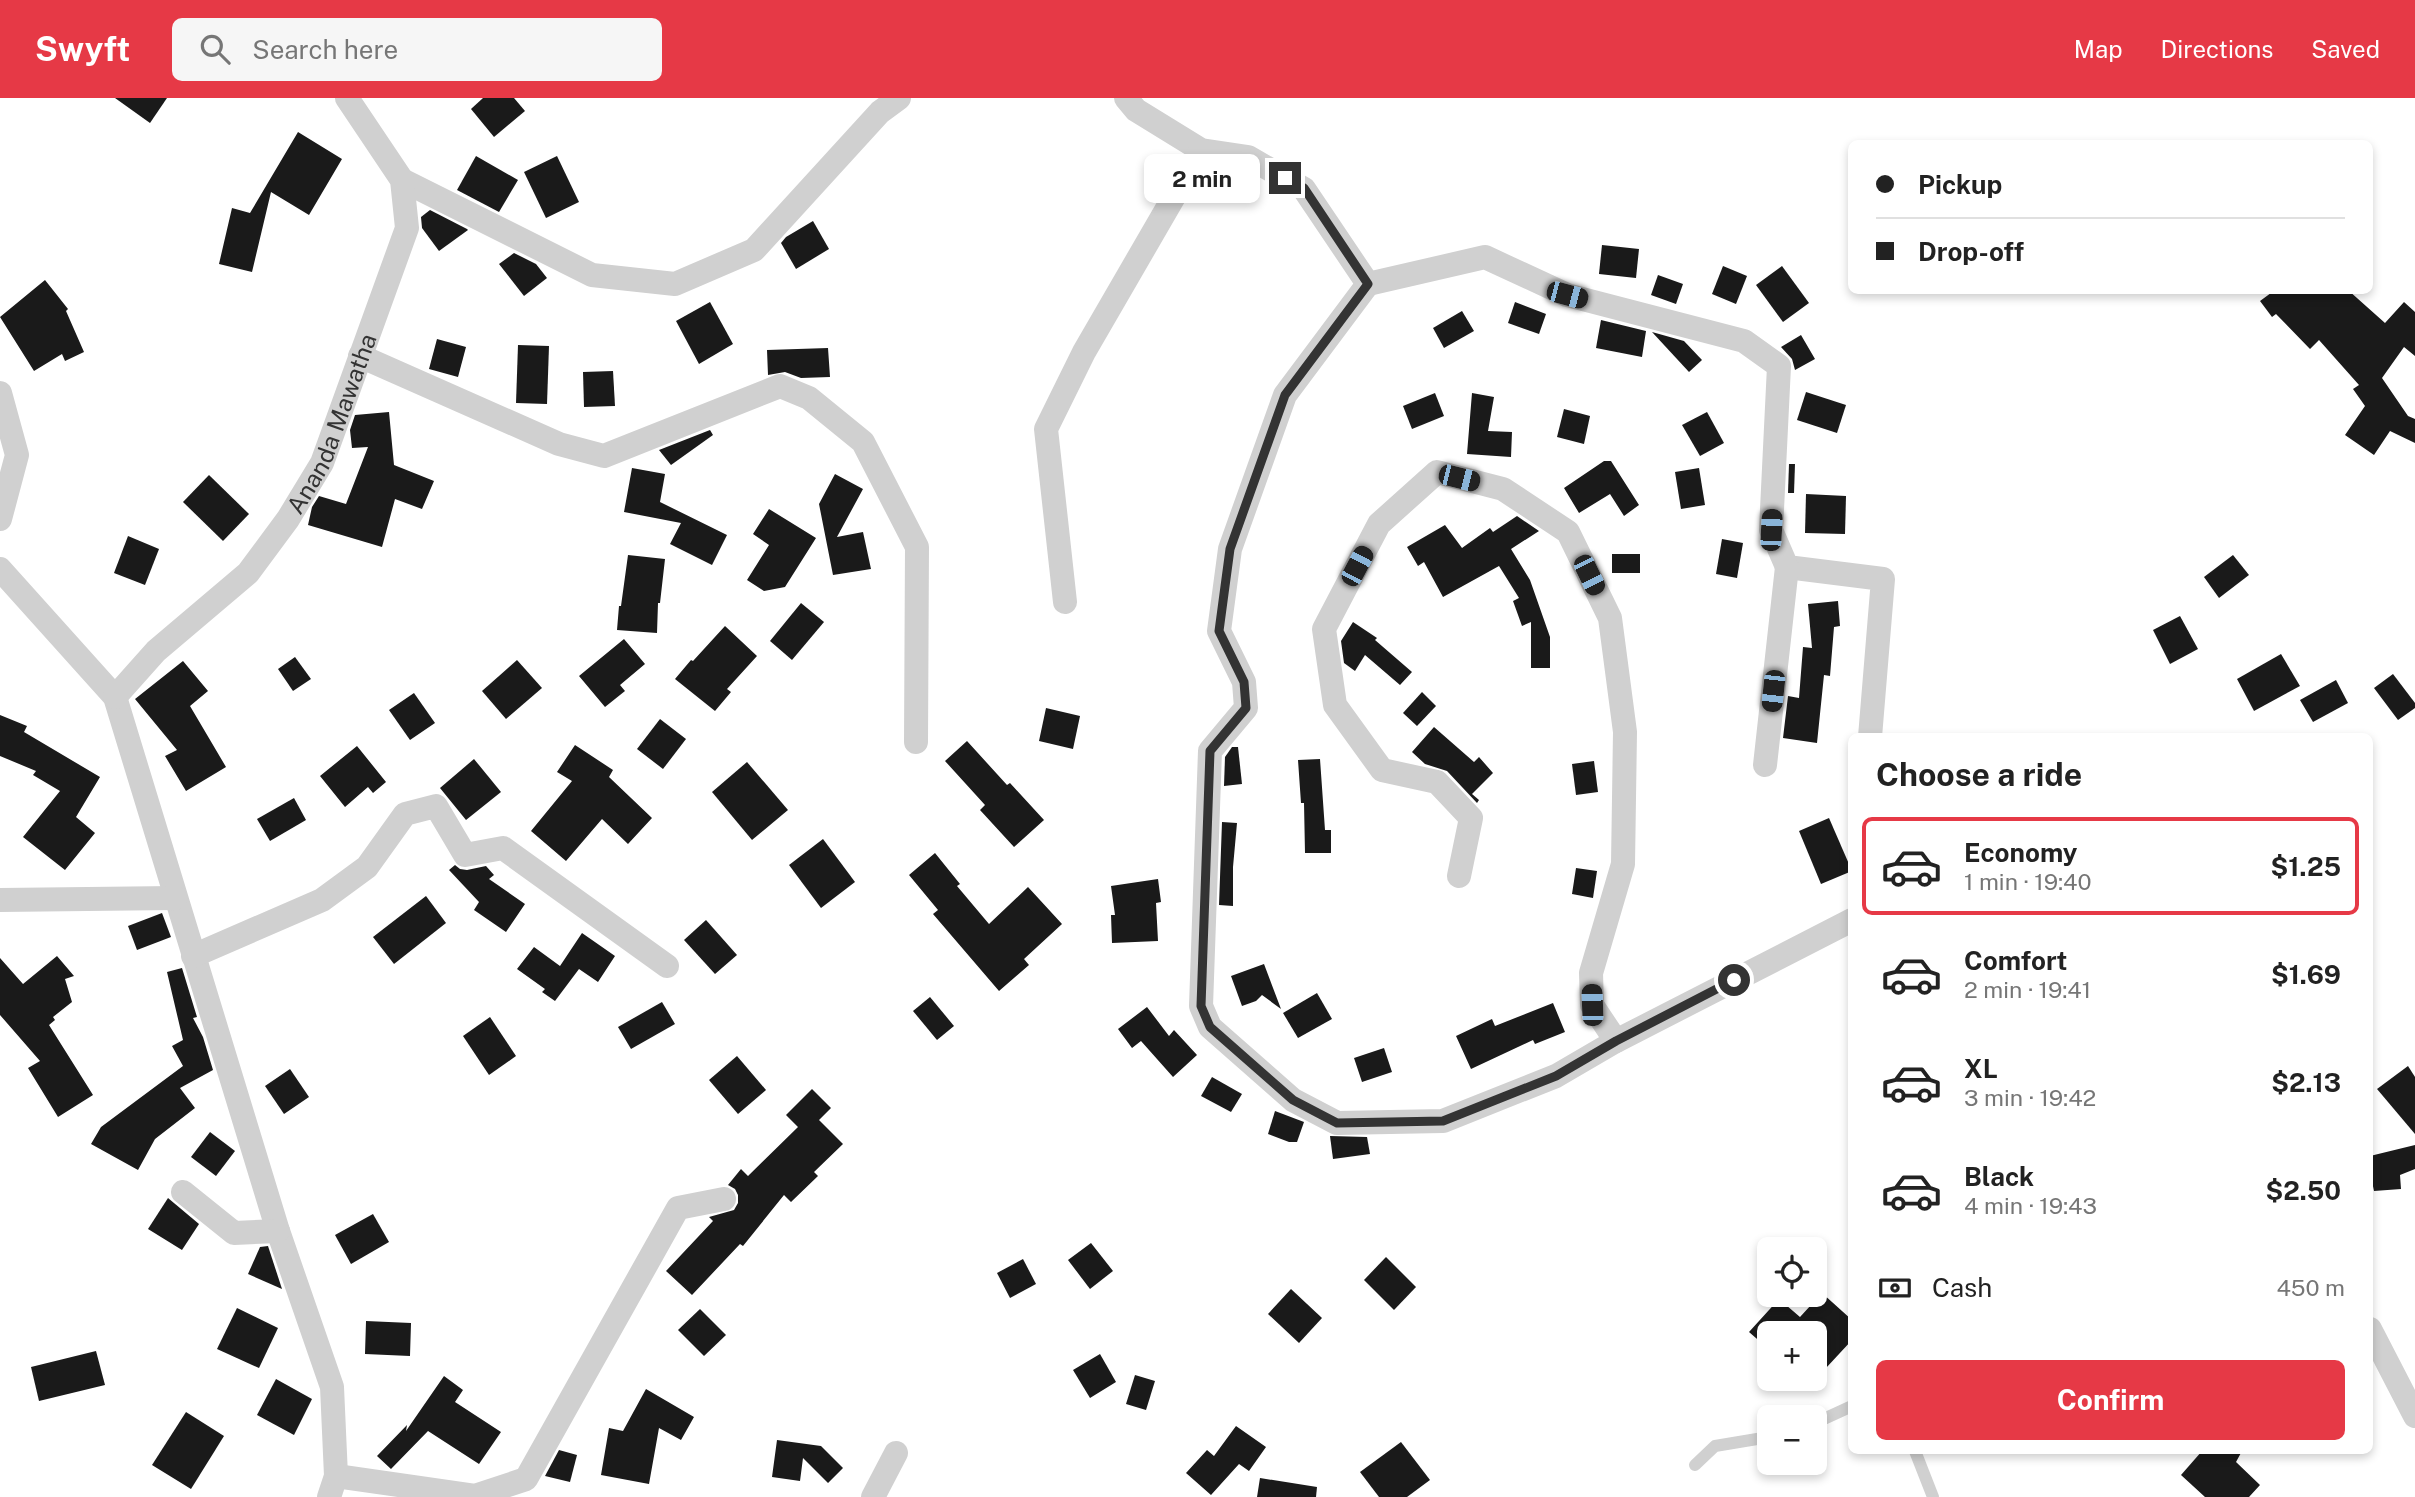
<!DOCTYPE html>
<meta charset="utf-8">
<style>
body{margin:0;font-family:"Public Sans",sans-serif;background:#f6f6f6;color:#222;height:100vh;display:flex;flex-direction:column;font-size:26px;white-space:nowrap}
*{box-sizing:border-box;margin:0}
p{font-size:23px;color:#767676}
.icon{flex:none;width:38px;height:38px;fill:none;stroke:currentColor;stroke-width:2;stroke-linecap:round;stroke-linejoin:round}
.map{position:relative;flex:1;overflow:hidden}
.sheet{position:absolute;left:1848px;top:635px;width:525px;height:721px;display:flex;flex-direction:column;background:#fff;border-radius:10px;box-shadow:0 4px 10px #0003}
.sheet>*{flex:none}
.banner{position:absolute;left:1848px;top:42px;width:525px;height:154px;border-radius:10px;box-shadow:0 4px 10px #0003;display:grid;align-content:center;height:154px;padding:0 28px;background:#fff}
.tools{position:absolute;left:1757px;top:1139px;display:grid;gap:14px}
.tools a{display:grid;place-items:center;width:70px;height:70px;border-radius:10px;background:#fff;box-shadow:0 4px 10px #0003;font-size:35px}
.end{position:absolute;width:32px;height:32px;margin:-16px;border:9px solid #333;background:#fff;box-shadow:0 0 0 4px #fff}
.from{border-radius:50%}
.bubble{position:absolute;height:49px;border-radius:10px;background:#fff;box-shadow:0 4px 10px #0003;font-size:23px;font-weight:700;line-height:49px;text-align:center}
.car{position:absolute;width:21px;height:42px;margin:-21px -10px;border-radius:9px;box-shadow:0 0 5px 2px #0007;background:linear-gradient(#222 24%,#8ab4d8 0 40%,#222 0 76%,#8ab4d8 0 86%,#222 0)}
.banner b{display:flex;align-items:center;gap:24px;height:66px;font-size:26px}
.banner b+b{border-top:2px solid #e0e0e0}
.banner i{width:18px;height:18px;background:#222}
ul{padding:0;list-style:none}
li{display:flex;align-items:center;gap:21px;height:98px;margin:0 14px 10px;padding:0 14px;border:4px solid transparent;border-radius:10px}
li div{flex:1}
li b{display:block;font-size:26px}
li em{font-style:normal;font-weight:700}
li.on{border-color:#e63946}
li>.icon{width:63px;height:63px;stroke-width:1.5}
h2{padding:0 28px;font-size:32px;line-height:84px}
.pay{display:flex;align-items:center;gap:18px;height:77px;padding:0 28px;font-size:26px}
.pay p{margin-inline-start:auto}
.cta{display:flex;gap:14px;margin-top:auto;padding:14px 28px}
.cta a{flex:1;height:80px;border-radius:10px;background:#e63946;color:#fff;font-size:28px;font-weight:700;line-height:80px;text-align:center}
header{display:flex;align-items:center;gap:42px;box-sizing:border-box;height:98px;padding:0 35px;background:#e63946;color:#fff}
header strong{font-size:33px}
nav{display:flex;gap:38px;margin-inline-start:auto;font-size:24px}
.search{width:490px;height:63px;background:#f6f6f6;display:flex;align-items:center;gap:18px;box-sizing:border-box;padding:0 24px;border-radius:10px;color:#767676;font-size:26px}
.map>svg:first-child{display:block}
.building{fill:#1a1a1a}
.lines{fill:none;stroke-linecap:round;stroke-linejoin:round}
.lane{stroke:#d0d0d0;stroke-width:12}
.street{stroke:#d0d0d0;stroke-width:24}
.route{stroke:#333;stroke-width:9}
.labels{text-anchor:middle;dominant-baseline:central;stroke-width:7;stroke-linejoin:round;paint-order:stroke}
.street-label{font-size:24px;fill:#333;stroke:#fff}
</style>
<header>
<strong>Swyft</strong>
<div class="search"><svg class="icon" aria-label="search" viewBox="0 0 24 24"><circle cx="10" cy="10" r="6"/><path d="M15 15l6 6"/></svg>Search here</div>
<nav><a>Map</a><a>Directions</a><a>Saved</a></nav>
</header>
<div class="map">
<svg width="2415" height="1399" viewBox="0 0 2415 1399">
<rect width="100%" height="100%" fill="#fff"/>
<!-- building -->
<g class="building">
<path d="M 115,0 L 167,0 L 150,25 Z"/>
<path d="M 483,0 L 514,0 L 525,13 L 494,39 L 471,11 Z"/>
<path d="M 298,34 L 342,61 L 309,117 L 271,94 L 252,174 L 219,166 L 232,110 L 250,115 Z"/>
<path d="M 476,58 L 518,82 L 499,114 L 457,92 Z"/>
<path d="M 557,58 L 579,104 L 546,120 L 524,74 Z"/>
<path d="M 430,112 L 467,131 L 468,132 L 439,153 L 422,130 L 421,119 Z"/>
<path d="M 813,123 L 829,151 L 796,171 L 781,145 L 786,139 Z"/>
<path d="M 1602,147 L 1639,151 L 1636,180 L 1599,176 Z"/>
<path d="M 514,155 L 536,166 L 547,180 L 524,198 L 499,166 Z"/>
<path d="M 1723,168 L 1747,178 L 1736,206 L 1712,196 Z"/>
<path d="M 1782,168 L 1809,205 L 1783,224 L 1756,187 Z"/>
<path d="M 1658,177 L 1683,186 L 1676,206 L 1651,197 Z"/>
<path d="M 45,182 L 68,211 L 66,213 L 84,254 L 65,263 L 62,256 L 34,273 L 0,219 Z"/>
<path d="M 2275,192 L 2348,192 L 2385,225 L 2404,204 L 2415,214 L 2415,258 L 2404,249 L 2382,280 L 2408,318 L 2415,321 L 2415,345 L 2390,333 L 2374,357 L 2345,337 L 2365,308 L 2353,291 L 2359,287 L 2319,242 L 2310,251 L 2276,216 L 2272,219 L 2260,203 Z"/>
<path d="M 710,204 L 733,246 L 699,266 L 676,223 Z"/>
<path d="M 1515,204 L 1546,216 L 1539,236 L 1508,225 Z"/>
<path d="M 1462,213 L 1474,233 L 1444,250 L 1433,230 Z"/>
<path d="M 1601,222 L 1646,233 L 1642,259 L 1596,250 Z"/>
<path d="M 1652,234 L 1684,243 L 1702,262 L 1689,274 Z"/>
<path d="M 1801,237 L 1815,261 L 1795,272 L 1792,261 L 1781,249 Z"/>
<path d="M 437,241 L 466,249 L 458,279 L 429,271 Z"/>
<path d="M 518,247 L 549,248 L 547,306 L 516,305 Z"/>
<path d="M 828,250 L 830,279 L 801,280 L 785,274 L 768,277 L 767,252 Z"/>
<path d="M 613,273 L 615,308 L 584,309 L 583,274 Z"/>
<path d="M 1806,294 L 1846,307 L 1837,335 L 1797,322 Z"/>
<path d="M 1435,295 L 1444,318 L 1412,331 L 1403,308 Z"/>
<path d="M 1472,295 L 1494,299 L 1488,333 L 1512,334 L 1511,359 L 1467,356 Z"/>
<path d="M 1564,311 L 1590,318 L 1584,346 L 1557,339 Z"/>
<path d="M 389,314 L 394,367 L 434,383 L 422,411 L 395,401 L 382,449 L 308,427 L 312,409 L 319,398 L 346,406 L 368,349 L 352,350 L 350,332 L 355,317 Z"/>
<path d="M 1707,314 L 1724,345 L 1700,358 L 1682,327 Z"/>
<path d="M 710,332 L 713,337 L 671,367 L 659,352 Z"/>
<path d="M 1604,363 L 1611,363 L 1639,407 L 1624,418 L 1610,396 L 1579,415 L 1564,390 Z"/>
<path d="M 1789,366 L 1795,366 L 1794,395 L 1788,395 Z"/>
<path d="M 632,370 L 665,376 L 660,404 L 727,437 L 712,467 L 670,446 L 681,425 L 624,414 Z"/>
<path d="M 1699,370 L 1705,407 L 1681,411 L 1675,374 Z"/>
<path d="M 835,376 L 863,391 L 837,439 L 863,434 L 871,471 L 833,477 L 819,406 Z"/>
<path d="M 209,377 L 249,416 L 223,443 L 183,404 Z"/>
<path d="M 1806,396 L 1846,398 L 1845,436 L 1805,435 Z"/>
<path d="M 769,411 L 816,440 L 785,489 L 764,493 L 747,482 L 769,447 L 753,436 Z"/>
<path d="M 1517,418 L 1539,433 L 1511,451 L 1530,482 L 1550,539 L 1550,570 L 1531,570 L 1531,524 L 1522,528 L 1513,503 L 1519,500 L 1499,468 L 1443,499 L 1424,464 L 1418,468 L 1407,449 L 1445,427 L 1462,450 L 1490,430 L 1493,434 Z"/>
<path d="M 128,438 L 159,451 L 145,487 L 114,475 Z"/>
<path d="M 1722,441 L 1743,445 L 1737,480 L 1716,476 Z"/>
<rect x="1612" y="456" width="28" height="19"/>
<path d="M 628,457 L 665,461 L 660,505 L 658,505 L 657,535 L 617,532 L 619,508 L 621,508 Z"/>
<path d="M 2233,457 L 2249,477 L 2219,500 L 2204,479 Z"/>
<path d="M 1838,503 L 1840,528 L 1834,529 L 1830,578 L 1824,577 L 1817,645 L 1783,640 L 1788,598 L 1799,600 L 1803,549 L 1812,550 L 1808,506 Z"/>
<path d="M 801,505 L 824,524 L 792,562 L 770,543 Z"/>
<path d="M 2180,518 L 2198,551 L 2170,566 L 2153,532 Z"/>
<path d="M 1353,524 L 1377,540 L 1375,542 L 1412,574 L 1400,587 L 1365,557 L 1355,573 L 1344,565 L 1341,543 Z"/>
<path d="M 725,528 L 757,558 L 727,591 L 731,594 L 715,613 L 675,581 L 691,562 L 693,563 Z"/>
<path d="M 624,541 L 645,566 L 620,587 L 625,593 L 605,609 L 579,578 Z"/>
<path d="M 2281,556 L 2300,588 L 2254,613 L 2237,581 Z"/>
<path d="M 295,559 L 311,581 L 293,593 L 278,571 Z"/>
<path d="M 517,562 L 542,590 L 506,621 L 482,593 Z"/>
<path d="M 183,563 L 208,593 L 190,608 L 226,669 L 186,693 L 165,658 L 177,652 L 135,601 Z"/>
<path d="M 2393,576 L 2415,605 L 2415,610 L 2398,622 L 2374,590 Z"/>
<path d="M 2336,582 L 2348,605 L 2313,624 L 2300,602 Z"/>
<path d="M 1422,594 L 1436,608 L 1417,628 L 1403,615 Z"/>
<path d="M 414,595 L 435,625 L 410,642 L 389,612 Z"/>
<path d="M 1046,610 L 1080,618 L 1073,651 L 1039,643 Z"/>
<path d="M 0,617 L 27,628 L 24,634 L 100,679 L 76,719 L 95,735 L 65,772 L 23,739 L 60,693 L 33,677 L 36,673 L 0,658 Z"/>
<path d="M 660,621 L 686,641 L 663,671 L 637,651 Z"/>
<path d="M 1434,629 L 1474,664 L 1479,659 L 1493,675 L 1472,696 L 1479,702 L 1477,705 L 1447,673 L 1425,666 L 1412,654 Z"/>
<path d="M 967,643 L 1007,687 L 1010,685 L 1044,722 L 1014,749 L 980,712 L 985,707 L 945,663 Z"/>
<path d="M 575,647 L 613,672 L 609,679 L 652,720 L 628,746 L 602,721 L 566,763 L 531,733 L 572,683 L 557,674 Z"/>
<path d="M 357,648 L 386,684 L 373,695 L 368,689 L 345,709 L 320,678 Z"/>
<path d="M 1232,649 L 1238,649 L 1242,686 L 1224,688 L 1225,659 Z"/>
<path d="M 474,661 L 501,694 L 466,722 L 440,690 Z"/>
<path d="M 1320,661 L 1325,732 L 1331,732 L 1331,755 L 1305,755 L 1304,705 L 1301,705 L 1298,662 Z"/>
<path d="M 1594,663 L 1598,694 L 1576,697 L 1572,666 Z"/>
<path d="M 747,664 L 788,712 L 752,742 L 712,694 Z"/>
<path d="M 294,700 L 306,722 L 270,743 L 257,721 Z"/>
<path d="M 1829,720 L 1852,773 L 1821,786 L 1799,733 Z"/>
<path d="M 1222,724 L 1237,725 L 1233,769 L 1233,808 L 1219,807 Z"/>
<path d="M 823,741 L 855,784 L 821,810 L 789,767 Z"/>
<path d="M 935,755 L 960,786 L 957,788 L 989,826 L 1028,789 L 1062,826 L 1024,861 L 1029,867 L 999,893 L 933,816 L 938,812 L 909,777 Z"/>
<path d="M 455,767 L 460,771 L 467,772 L 486,768 L 494,777 L 489,781 L 525,806 L 506,834 L 474,812 L 479,804 L 449,772 Z"/>
<path d="M 1576,770 L 1597,773 L 1593,800 L 1572,796 Z"/>
<path d="M 1158,781 L 1161,804 L 1156,805 L 1158,843 L 1112,845 L 1111,817 L 1115,817 L 1111,788 Z"/>
<path d="M 426,798 L 446,825 L 394,866 L 373,839 Z"/>
<path d="M 162,815 L 171,839 L 137,852 L 128,828 Z"/>
<path d="M 706,822 L 737,857 L 715,876 L 684,842 Z"/>
<path d="M 582,835 L 615,858 L 598,884 L 579,871 L 555,903 L 542,894 L 545,891 L 517,871 L 534,849 L 560,868 Z"/>
<path d="M 57,858 L 74,878 L 65,881 L 72,904 L 53,919 L 55,922 L 49,927 L 93,997 L 58,1019 L 28,970 L 40,963 L 0,917 L 0,860 L 23,886 Z"/>
<path d="M 1264,866 L 1281,911 L 1262,897 L 1256,903 L 1242,908 L 1231,878 Z"/>
<path d="M 182,870 L 197,919 L 193,920 L 203,939 L 213,972 L 180,990 L 195,1010 L 155,1041 L 138,1072 L 91,1046 L 101,1029 L 183,968 L 172,948 L 183,942 L 167,874 Z"/>
<path d="M 1317,895 L 1332,921 L 1298,940 L 1283,915 Z"/>
<path d="M 930,899 L 954,928 L 937,942 L 913,913 Z"/>
<path d="M 662,904 L 675,926 L 631,951 L 618,929 Z"/>
<path d="M 1553,905 L 1565,934 L 1535,946 L 1533,942 L 1471,971 L 1456,938 L 1492,921 L 1495,928 Z"/>
<path d="M 1147,909 L 1169,938 L 1174,932 L 1197,957 L 1173,979 L 1141,943 L 1132,950 L 1118,931 Z"/>
<path d="M 490,919 L 516,958 L 489,977 L 463,938 Z"/>
<path d="M 1384,950 L 1392,974 L 1362,984 L 1354,960 Z"/>
<path d="M 737,958 L 766,992 L 738,1016 L 709,982 Z"/>
<path d="M 2408,968 L 2415,979 L 2415,1036 L 2377,991 Z"/>
<path d="M 290,971 L 309,999 L 284,1016 L 265,988 Z"/>
<path d="M 1212,979 L 1242,996 L 1231,1014 L 1201,998 Z"/>
<path d="M 812,991 L 831,1010 L 819,1022 L 843,1046 L 814,1074 L 818,1078 L 791,1104 L 784,1097 L 743,1148 L 740,1146 L 692,1197 L 666,1173 L 713,1123 L 709,1119 L 734,1112 L 738,1105 L 738,1097 L 735,1091 L 728,1087 L 741,1071 L 748,1078 L 798,1029 L 786,1017 Z"/>
<path d="M 1275,1013 L 1304,1024 L 1297,1044 L 1289,1044 L 1268,1036 Z"/>
<path d="M 210,1034 L 235,1053 L 216,1078 L 191,1059 Z"/>
<path d="M 1330,1038 L 1367,1039 L 1370,1056 L 1333,1061 Z"/>
<path d="M 2415,1047 L 2415,1071 L 2400,1077 L 2401,1091 L 2374,1093 L 2370,1074 L 2370,1058 Z"/>
<path d="M 168,1100 L 199,1126 L 182,1152 L 148,1131 Z"/>
<path d="M 373,1116 L 389,1144 L 351,1166 L 335,1137 Z"/>
<path d="M 1091,1145 L 1113,1173 L 1090,1191 L 1068,1162 Z"/>
<path d="M 268,1148 L 282,1191 L 248,1176 L 260,1149 Z"/>
<path d="M 1386,1159 L 1416,1189 L 1394,1212 L 1364,1182 Z"/>
<path d="M 1023,1161 L 1036,1186 L 1010,1200 L 997,1175 Z"/>
<path d="M 1291,1191 L 1322,1220 L 1299,1245 L 1268,1216 Z"/>
<path d="M 1822,1195 L 1852,1222 L 1852,1242 L 1826,1270 L 1815,1260 L 1815,1236 L 1769,1236 L 1769,1241 L 1764,1247 L 1749,1234 L 1779,1201 L 1800,1219 Z"/>
<path d="M 237,1210 L 278,1230 L 259,1270 L 217,1251 Z"/>
<path d="M 700,1211 L 726,1237 L 704,1258 L 678,1232 Z"/>
<path d="M 366,1223 L 411,1225 L 410,1258 L 365,1256 Z"/>
<path d="M 96,1253 L 105,1287 L 39,1303 L 31,1269 Z"/>
<path d="M 1100,1256 L 1116,1284 L 1090,1300 L 1073,1272 Z"/>
<path d="M 1135,1277 L 1155,1283 L 1146,1312 L 1126,1306 Z"/>
<path d="M 444,1278 L 463,1292 L 455,1304 L 501,1334 L 479,1366 L 428,1333 L 391,1371 L 377,1358 L 407,1327 L 406,1333 Z"/>
<path d="M 276,1281 L 312,1301 L 294,1337 L 257,1317 Z"/>
<path d="M 646,1291 L 694,1319 L 681,1342 L 659,1330 L 649,1386 L 601,1377 L 609,1330 L 623,1333 Z"/>
<path d="M 186,1314 L 224,1338 L 191,1391 L 152,1367 Z"/>
<path d="M 1236,1328 L 1266,1349 L 1249,1373 L 1239,1366 L 1211,1397 L 1186,1375 L 1207,1352 L 1214,1358 Z"/>
<path d="M 777,1342 L 821,1348 L 843,1370 L 828,1385 L 803,1360 L 800,1383 L 772,1379 Z"/>
<path d="M 1401,1344 L 1430,1382 L 1407,1399 L 1379,1399 L 1360,1374 Z"/>
<path d="M 559,1352 L 577,1357 L 570,1384 L 545,1378 Z"/>
<path d="M 2202,1353 L 2242,1353 L 2236,1364 L 2260,1387 L 2249,1399 L 2205,1399 L 2181,1377 Z"/>
<path d="M 1260,1380 L 1317,1389 L 1316,1399 L 1257,1399 Z"/>
</g>
<g class="lines">
<!-- lane -->
<g class="lane">
<path d="M 1815,1325 L 1852,1308"/>
<path d="M 1915,1353 L 1933,1399"/>
<path d="M 1695,1367 L 1715,1348 L 1769,1339"/>
</g>
<!-- street -->
<g class="street">
<path d="M 1126,0 L 1136,12 L 1201,52 L 1248,59 L 1304,91 L 1368,186 L 1285,297 L 1230,451 L 1219,533 L 1244,584 L 1246,610 L 1210,653 L 1201,908 L 1210,929 L 1293,1002 L 1337,1025 L 1443,1023 L 1556,978 L 1616,943 L 1852,822"/>
<path d="M 402,82 L 592,177 L 675,186 L 754,152 L 880,14 L 899,0"/>
<path d="M 1368,186 L 1485,159 L 1567,197 L 1744,243 L 1779,268 L 1771,432 L 1787,469 L 1883,481 L 1870,639"/>
<path d="M 360,258 L 559,346 L 604,358 L 780,288 L 809,300 L 863,344 L 917,449 L 916,644"/>
<path d="M 0,295 L 17,357 L 0,421"/>
<path d="M 0,471 L 115,599 L 278,1133 L 332,1289 L 336,1378 L 329,1399"/>
<path d="M 1065,504 L 1046,331 L 1084,254 L 1201,52"/>
<path id="s1" d="M 115,599 L 156,553 L 248,475 L 288,421 L 322,365 L 407,130 L 402,82 L 347,0"/>
<path d="M 1765,667 L 1787,469"/>
<path d="M 1459,778 L 1471,720 L 1437,684 L 1382,672 L 1335,607 L 1324,531 L 1379,426 L 1437,374 L 1503,391 L 1568,434 L 1610,520 L 1625,634 L 1623,766 L 1591,875 L 1592,907 L 1616,943"/>
<path d="M 0,802 L 175,800"/>
<path d="M 193,858 L 322,802 L 367,769 L 405,716 L 436,708 L 465,757 L 503,750 L 667,868"/>
<path d="M 183,1094 L 234,1135 L 278,1133"/>
<path d="M 2370,1231 L 2415,1318"/>
<path d="M 336,1378 L 475,1398 L 526,1381 L 678,1110 L 724,1101"/>
<path d="M 873,1399 L 896,1355"/>
</g>
</g>
<g class="lines">
<!-- route -->
<path class="route" d="M 1285,80 L 1304,90 L 1368,186 L 1285,297 L 1230,451 L 1219,533 L 1244,584 L 1246,610 L 1210,653 L 1201,908 L 1210,929 L 1293,1002 L 1337,1025 L 1443,1023 L 1556,978 L 1616,943 L 1734,882"/>
</g>
<g class="labels">
<!-- street labels -->
<g class="street-label">
<text stroke="none"><textPath href="#s1" startOffset="355">Ananda Mawatha</textPath></text>
</g>
</g>
</svg>
<div class="tools">
<a><svg class="icon" aria-label="locate" viewBox="0 0 24 24"><circle cx="12" cy="12" r="6"/><path d="M12 2v4M12 18v4M2 12h4M18 12h4"/></svg></a>
<a>+</a>
<a>−</a>
</div>
<i class="end from" style="left:1734px;top:882px"></i>
<i class="end" style="left:1285px;top:80px"></i>
<div class="bubble" style="left:1144px;top:56px;width:116px">2 min</div>
<i class="car" style="left:1567px;top:197px;rotate:105deg"></i>
<i class="car" style="left:1459px;top:380px;rotate:104deg"></i>
<i class="car" style="left:1771px;top:432px;rotate:3deg"></i>
<i class="car" style="left:1357px;top:468px;rotate:28deg"></i>
<i class="car" style="left:1589px;top:477px;rotate:154deg"></i>
<i class="car" style="left:1773px;top:593px;rotate:186deg"></i>
<i class="car" style="left:1592px;top:907px;rotate:358deg"></i>
<div class="banner">
<b><i class="from"></i>Pickup</b>
<b><i></i>Drop-off</b>
</div>
<section class="sheet">
<h2>Choose a ride</h2>
<ul>
<li class="on"><svg class="icon" aria-label="car" viewBox="0 0 24 24"><path d="M5 17H2v-5l4-1 3-4h7l3 4 3 1v5h-3M9 17h6M6 11h13"/><circle cx="7" cy="17" r="2"/><circle cx="17" cy="17" r="2"/></svg><div><b>Economy</b><p>1 min · 19:40</p></div><em>$1.25</em></li>
<li><svg class="icon" aria-label="car" viewBox="0 0 24 24"><path d="M5 17H2v-5l4-1 3-4h7l3 4 3 1v5h-3M9 17h6M6 11h13"/><circle cx="7" cy="17" r="2"/><circle cx="17" cy="17" r="2"/></svg><div><b>Comfort</b><p>2 min · 19:41</p></div><em>$1.69</em></li>
<li><svg class="icon" aria-label="car" viewBox="0 0 24 24"><path d="M5 17H2v-5l4-1 3-4h7l3 4 3 1v5h-3M9 17h6M6 11h13"/><circle cx="7" cy="17" r="2"/><circle cx="17" cy="17" r="2"/></svg><div><b>XL</b><p>3 min · 19:42</p></div><em>$2.13</em></li>
<li><svg class="icon" aria-label="car" viewBox="0 0 24 24"><path d="M5 17H2v-5l4-1 3-4h7l3 4 3 1v5h-3M9 17h6M6 11h13"/><circle cx="7" cy="17" r="2"/><circle cx="17" cy="17" r="2"/></svg><div><b>Black</b><p>4 min · 19:43</p></div><em>$2.50</em></li>
</ul>
<div class="pay"><svg class="icon" aria-label="cash" viewBox="0 0 24 24"><path d="M3 7h18v10H3z"/><circle cx="12" cy="12" r="2"/></svg>Cash<p>450 m</p></div>
<div class="cta"><a>Confirm</a></div>
</section>
</div>
